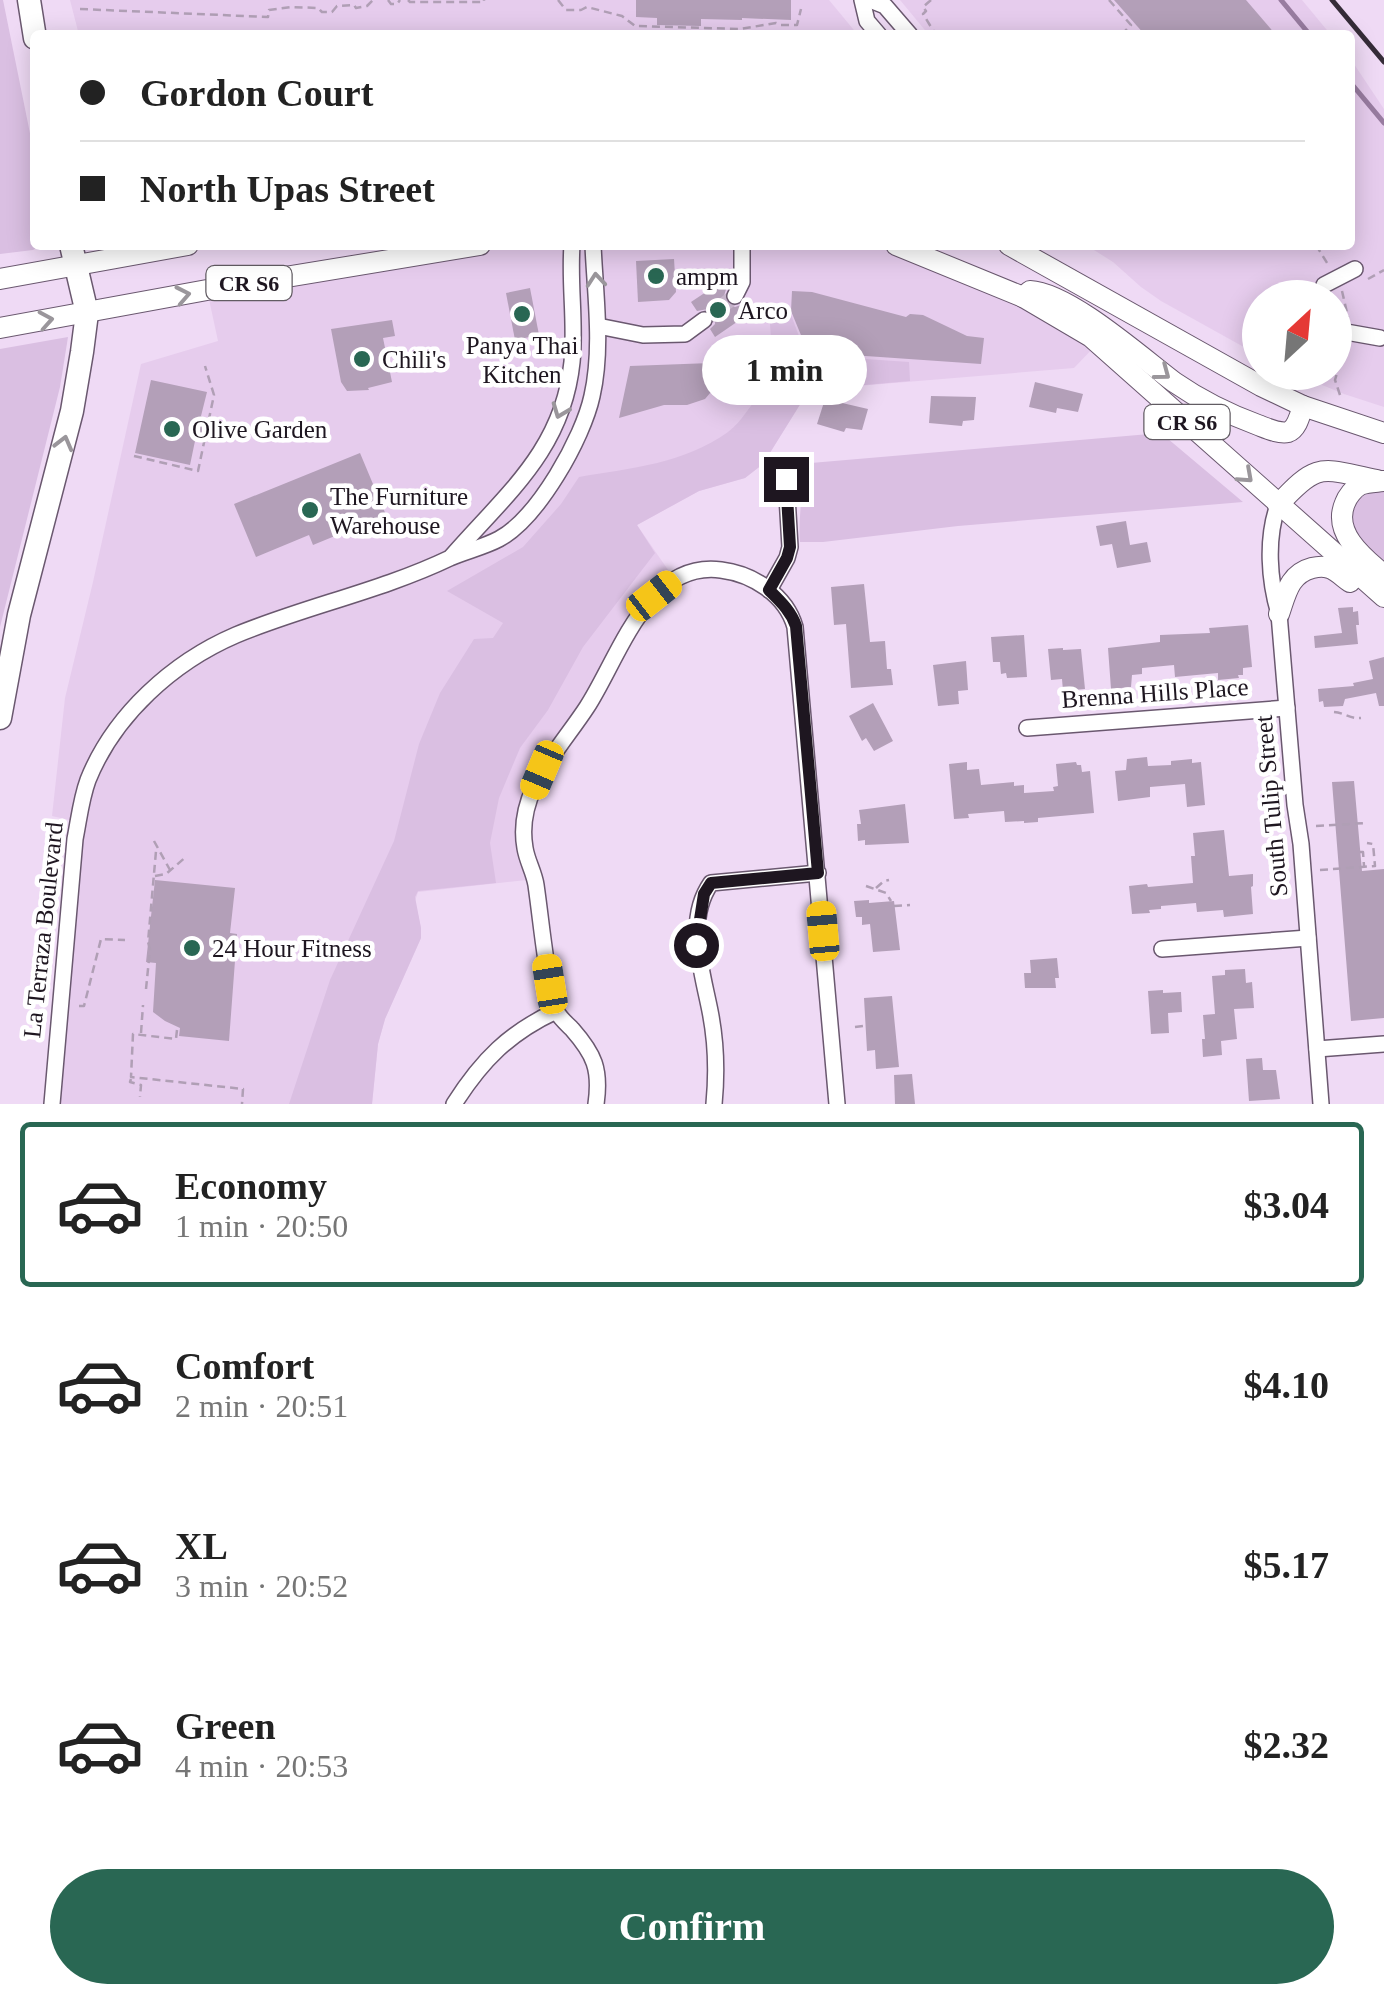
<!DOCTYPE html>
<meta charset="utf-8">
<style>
body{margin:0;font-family:"Times New Roman",serif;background:#f6f6f6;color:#222;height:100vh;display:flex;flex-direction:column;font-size:38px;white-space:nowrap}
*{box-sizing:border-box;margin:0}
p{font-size:32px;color:#767676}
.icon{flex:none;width:55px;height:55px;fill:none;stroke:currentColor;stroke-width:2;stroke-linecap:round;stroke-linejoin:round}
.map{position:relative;height:1104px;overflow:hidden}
.sheet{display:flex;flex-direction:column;background:#fff;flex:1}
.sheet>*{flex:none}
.top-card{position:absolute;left:30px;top:30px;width:1325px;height:220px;border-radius:10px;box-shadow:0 5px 25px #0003;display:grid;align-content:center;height:220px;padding:0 50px;background:#fff}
.needle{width:65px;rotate:26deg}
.tools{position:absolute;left:1242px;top:280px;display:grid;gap:20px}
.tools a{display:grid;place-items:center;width:110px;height:110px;border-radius:50%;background:#fff;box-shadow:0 5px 25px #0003;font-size:50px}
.end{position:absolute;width:45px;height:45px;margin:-22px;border:12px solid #1e1620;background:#fff;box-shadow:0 0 0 5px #fff}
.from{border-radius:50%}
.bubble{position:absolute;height:70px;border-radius:35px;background:#fff;box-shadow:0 5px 25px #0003;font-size:32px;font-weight:800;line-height:70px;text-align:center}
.car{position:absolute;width:30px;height:60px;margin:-30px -15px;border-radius:12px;box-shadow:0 0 8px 2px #0007;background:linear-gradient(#f5c518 24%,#345 0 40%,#f5c518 0 76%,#345 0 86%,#f5c518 0)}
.top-card b{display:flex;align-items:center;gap:35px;height:95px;font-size:38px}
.top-card b+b{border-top:2px solid #e0e0e0}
.top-card i{width:25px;height:25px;background:#222}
ul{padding:18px 0 0;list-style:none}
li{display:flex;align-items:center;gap:30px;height:165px;margin:0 20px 15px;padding:0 30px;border:5px solid transparent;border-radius:10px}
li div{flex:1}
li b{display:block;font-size:38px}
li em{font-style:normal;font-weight:800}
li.active{border-color:#296753}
li>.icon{width:90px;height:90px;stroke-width:1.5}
.button{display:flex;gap:20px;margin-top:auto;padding:20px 50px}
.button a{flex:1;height:115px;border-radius:60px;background:#296753;color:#fff;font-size:40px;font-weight:800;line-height:115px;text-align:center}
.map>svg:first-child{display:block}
.built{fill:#e6cced}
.green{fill:#dabfe2}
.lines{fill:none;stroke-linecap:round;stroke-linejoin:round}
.stream{stroke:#987ca0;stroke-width:5}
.building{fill:#b39fb8}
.minor-tunnel{stroke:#c5b3ca;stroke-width:15;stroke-dasharray:15 8;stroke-linecap:butt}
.minor-casing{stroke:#6a586f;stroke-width:18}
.major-casing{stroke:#6a586f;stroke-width:22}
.highway-casing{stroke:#6a586f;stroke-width:25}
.path{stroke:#b09fb5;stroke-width:2.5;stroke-dasharray:8 5;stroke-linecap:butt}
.minor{stroke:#fff;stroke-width:15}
.major{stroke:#fff;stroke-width:20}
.highway{stroke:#fff;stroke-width:22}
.rail{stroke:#352c38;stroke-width:5}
.oneway{stroke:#9a969b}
.route{stroke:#1e1620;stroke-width:12}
.poi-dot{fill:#296753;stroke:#fff;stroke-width:4}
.labels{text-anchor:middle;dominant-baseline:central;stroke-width:9;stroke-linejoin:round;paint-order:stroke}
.shield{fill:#fff;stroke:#625c63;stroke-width:2.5}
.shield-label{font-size:22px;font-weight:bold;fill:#1e1620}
.poi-label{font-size:25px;fill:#1e1620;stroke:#fff;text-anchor:start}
.street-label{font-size:25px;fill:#1e1620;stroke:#fff}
</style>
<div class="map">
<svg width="1384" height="1104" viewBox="0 0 1384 1104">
<rect width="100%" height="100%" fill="#efdaf5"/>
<!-- built -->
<g class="built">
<path d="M 70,0 L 829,0 L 858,35 L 79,35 Z"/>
<path d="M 900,0 L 1302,0 L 1331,35 L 929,35 Z"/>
<path d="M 1350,58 L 1384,109 L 1384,407 L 1344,394 L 1293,373 L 1335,372 L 1335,298 L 1260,298 L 1260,356 L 1161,301 L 1141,287 L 1113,262 L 1086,245 L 1350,245 Z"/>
<path d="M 480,245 L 896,245 L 1098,343 L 1074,368 L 809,390 L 763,464 L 745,478 L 699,491 L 637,525 L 675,580 L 635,621 L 524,818 L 536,879 L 418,892 L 415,901 L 421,928 L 421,938 L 385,1019 L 378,1044 L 372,1104 L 52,1104 L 78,822 L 52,816 L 65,698 L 93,582 L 141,364 L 218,341 L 207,290 Z"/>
</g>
<!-- green -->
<g class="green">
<path d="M 0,0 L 3,0 L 35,158 L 35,245 L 41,245 L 33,250 L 0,254 Z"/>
<path d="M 769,311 L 790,312 L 806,355 L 909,362 L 910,381 L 809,390 L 763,464 L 745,478 L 699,491 L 637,525 L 655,553 L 583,647 L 548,710 L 520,748 L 499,798 L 490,843 L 496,883 L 418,891 L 415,897 L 421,928 L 421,938 L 385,1019 L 378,1044 L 372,1104 L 289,1104 L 330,980 L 394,841 L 419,744 L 440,693 L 474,639 L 493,638 L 503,623 L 447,591 L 523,547 L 561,504 L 579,477 C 631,468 683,464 728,432 C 745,420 752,398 770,387 L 774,376 Z"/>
<path d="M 68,337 L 60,387 L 0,627 L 0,349 Z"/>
<path d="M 1161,433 L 1243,502 L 958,526 L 823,542 L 800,542 C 798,518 803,495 802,472 L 811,463 Z"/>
<path d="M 1384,490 L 1384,566 L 1363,547 L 1349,519 C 1356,498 1362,493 1384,490 Z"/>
</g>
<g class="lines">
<!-- stream -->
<g class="stream">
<path d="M 1281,0 L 1310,35"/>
<path d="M 1350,82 L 1384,123"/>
</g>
</g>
<!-- building -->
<g class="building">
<path d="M 636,0 L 791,0 L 791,20 L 742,18 L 742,20 L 701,19 L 701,26 L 657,25 L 657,18 L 636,17 Z"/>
<path d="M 1114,0 L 1246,0 L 1276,35 L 1145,35 Z"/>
<path d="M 674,259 L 676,292 L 669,300 L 638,302 L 636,261 Z"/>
<path d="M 724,280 L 727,286 L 724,296 L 726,303 L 735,307 L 741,305 L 747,315 L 715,337 L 710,329 L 715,324 L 714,314 L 708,309 L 697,311 L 691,302 Z"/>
<path d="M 530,288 L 539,335 L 515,340 L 506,293 Z"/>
<path d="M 792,291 L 812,292 L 906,317 L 910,314 L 923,315 L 967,336 L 984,338 L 981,364 L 808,352 L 791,311 Z"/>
<path d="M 392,320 L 395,336 L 383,338 L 392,382 L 368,388 L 369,390 L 347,391 L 341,382 L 331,329 Z"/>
<path d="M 711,363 L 708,379 L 716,386 L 705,399 L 687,405 L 664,405 L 619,418 L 630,366 Z"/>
<path d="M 151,380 L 207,392 L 201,416 L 205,421 L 201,438 L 195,441 L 190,465 L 135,453 Z"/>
<path d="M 1035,382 L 1083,394 L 1078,412 L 1057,408 L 1056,413 L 1029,407 Z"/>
<path d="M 931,396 L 976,397 L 974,420 L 963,421 L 962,426 L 929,423 Z"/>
<path d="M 825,399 L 868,409 L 862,430 L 846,428 L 844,432 L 817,424 Z"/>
<path d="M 360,453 L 386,515 L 313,545 L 309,535 L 256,557 L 234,504 Z"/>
<path d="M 1126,521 L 1130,545 L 1147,542 L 1151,562 L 1117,568 L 1112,544 L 1100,546 L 1096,526 Z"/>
<path d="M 864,584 L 870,642 L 885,641 L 887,669 L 891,669 L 893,685 L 851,688 L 846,624 L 834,625 L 831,587 Z"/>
<path d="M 1353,607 L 1353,612 L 1358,611 L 1359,625 L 1356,625 L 1358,644 L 1315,648 L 1314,636 L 1342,633 L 1338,608 Z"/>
<path d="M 1248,625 L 1252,667 L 1243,668 L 1243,675 L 1238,675 L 1239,678 L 1218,680 L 1218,673 L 1175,677 L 1174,665 L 1142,668 L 1142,674 L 1132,675 L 1131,687 L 1111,689 L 1108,648 L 1160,642 L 1160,635 L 1210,633 L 1209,628 Z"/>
<path d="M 1024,635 L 1027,677 L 1007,678 L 1006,673 L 1001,674 L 1000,662 L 993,662 L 991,637 Z"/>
<path d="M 1063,648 L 1063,650 L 1081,649 L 1085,689 L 1063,691 L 1062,679 L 1051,680 L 1048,649 Z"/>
<path d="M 1384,657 L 1384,706 L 1379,706 L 1376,693 L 1345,699 L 1343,706 L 1324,707 L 1323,701 L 1319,702 L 1318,689 L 1354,686 L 1353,683 L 1373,679 L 1369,661 Z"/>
<path d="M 966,661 L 968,690 L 958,691 L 959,704 L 938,706 L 933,665 Z"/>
<path d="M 873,703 L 893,741 L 874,751 L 866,738 L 862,741 L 849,716 Z"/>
<path d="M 1147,757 L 1148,766 L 1171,765 L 1171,761 L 1192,759 L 1192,763 L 1201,762 L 1205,805 L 1187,807 L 1185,784 L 1150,787 L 1150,797 L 1118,801 L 1115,771 L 1126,770 L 1127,759 Z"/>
<path d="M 967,762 L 967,770 L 979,769 L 981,785 L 1014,782 L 1014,786 L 1024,785 L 1024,793 L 1054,791 L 1053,787 L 1058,786 L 1056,764 L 1076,762 L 1077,765 L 1081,765 L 1082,772 L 1090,771 L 1094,813 L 1038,818 L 1038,822 L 1024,823 L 1024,821 L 1005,822 L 1004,811 L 968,814 L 969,818 L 954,819 L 949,764 Z"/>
<path d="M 1354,781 L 1362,871 L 1384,869 L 1384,1018 L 1351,1021 L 1332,782 Z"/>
<path d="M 905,804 L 909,843 L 865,845 L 865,840 L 858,841 L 857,824 L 861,824 L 859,810 Z"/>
<path d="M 1224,830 L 1229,876 L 1253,874 L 1253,886 L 1251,887 L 1253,914 L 1224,917 L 1223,910 L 1197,912 L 1196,903 L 1161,906 L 1161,909 L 1149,910 L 1150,913 L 1132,914 L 1129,886 L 1147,884 L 1148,887 L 1193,883 L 1191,856 L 1195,856 L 1193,833 Z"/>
<path d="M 155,880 L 235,888 L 230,933 L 237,934 L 229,1041 L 179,1036 L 180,1028 L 165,1021 L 153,1012 L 156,963 L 146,962 Z"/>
<path d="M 869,900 L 869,903 L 894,901 L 900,950 L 873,952 L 870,924 L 862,925 L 862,917 L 856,917 L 854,901 Z"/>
<path d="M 1057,958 L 1059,978 L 1055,978 L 1056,988 L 1025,988 L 1024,973 L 1031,973 L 1030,960 Z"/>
<path d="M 1245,969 L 1246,983 L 1252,982 L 1254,1008 L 1234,1009 L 1237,1039 L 1221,1041 L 1222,1055 L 1203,1057 L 1202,1039 L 1205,1039 L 1203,1015 L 1215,1014 L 1212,976 L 1225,975 L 1225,970 Z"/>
<path d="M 1163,990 L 1163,993 L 1181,992 L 1182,1012 L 1168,1013 L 1169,1033 L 1151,1034 L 1148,991 Z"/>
<path d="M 892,996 L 899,1067 L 876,1069 L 875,1050 L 867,1051 L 864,998 Z"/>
<path d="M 1262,1058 L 1263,1070 L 1276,1070 L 1280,1099 L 1249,1101 L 1246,1059 Z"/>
<path d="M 912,1074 L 915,1104 L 895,1104 L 894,1075 Z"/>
</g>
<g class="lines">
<!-- minor-tunnel -->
<path class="minor-tunnel" d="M 704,320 L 735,296"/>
<!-- minor casing -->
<g class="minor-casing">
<g id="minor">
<path d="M 862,0 L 867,21 L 879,35"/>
<path d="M 870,0 L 885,6 L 910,35"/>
<path d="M 1324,285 L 1355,269"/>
<path d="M 735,296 L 742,282 L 742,245"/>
<path d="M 598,326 L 643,335 L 685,334 L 704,320"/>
<path d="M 1335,330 L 1380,338"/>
<path d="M 1278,505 C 1266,539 1269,580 1279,614 L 1295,805 L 1301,844 L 1321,1104"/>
<path d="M 452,556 C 506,494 563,450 572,362 C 576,323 569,284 572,245"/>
<path d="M 769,590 L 787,558 L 790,547 L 786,479"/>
<path d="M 1027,728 L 1287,708"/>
<path d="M 1162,949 L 1308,938"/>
<path d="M 1317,1049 L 1384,1044"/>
<path d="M 52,1104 L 75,839 C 79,819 81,799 88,780 C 114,715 173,662 236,635 C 306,606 381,591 450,558 C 466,551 484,547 499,539 C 538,518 583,438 592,396 C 603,348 595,293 593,245"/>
<path d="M 454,1104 C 482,1060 509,1033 556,1011"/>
<path d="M 596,1104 C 601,1069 594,1054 572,1029 C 567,1024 560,1018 557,1012 C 554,1006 553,996 551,990 C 544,955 541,920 536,885 C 534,872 527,861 525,848 C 515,792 559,750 587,707 C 619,658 647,560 721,570 C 753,574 786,595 795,627 L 837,1104"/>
<path d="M 714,1104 C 717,1073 716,1041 710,1011 C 702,970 685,920 711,883 L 818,873"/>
</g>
</g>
<!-- major casing -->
<g class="major-casing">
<g id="major">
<path d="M 896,245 L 1023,297 L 1091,337 L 1384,597"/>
<path d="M 1009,245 L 1261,386 L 1303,406 L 1384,433"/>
<path d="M 0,279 L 188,245"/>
<path d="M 1023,297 L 1030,291 C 1069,293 1141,357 1174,382 C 1200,400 1228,414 1258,425 C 1266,428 1279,434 1288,432 C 1297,429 1300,415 1303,406"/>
<path d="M 0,328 L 207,290 L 480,245"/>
<path d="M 1384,481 C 1377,482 1366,482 1360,485 C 1354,488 1347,497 1345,503 C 1332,533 1364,558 1384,575"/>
<path d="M 1278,505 C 1319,460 1321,469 1377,480"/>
<path d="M 1279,614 C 1286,594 1289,574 1312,568 C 1316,567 1324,566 1329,568 C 1336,570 1344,578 1350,582"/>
</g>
</g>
<!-- highway casing -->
<g class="highway-casing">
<g id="highway">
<path d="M 29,0 L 35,38"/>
<path d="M 0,718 L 19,615 L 72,411 L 82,352 L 87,313 L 71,245"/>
</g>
</g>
<!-- path -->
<g class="path">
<path d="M 388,0 L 391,4 L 397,4 L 400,0"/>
<path d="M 408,0 L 410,2 L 484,2 L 484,0"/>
<path d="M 558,0 L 566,10 L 581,10 L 587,7 L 622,16 L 635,26 L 740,29 L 776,23 L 781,25 L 797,25 L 801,9"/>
<path d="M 931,0 L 923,7 L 926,11 L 923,14 L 936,35"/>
<path d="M 1109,0 L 1131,25 L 1121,35"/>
<path d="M 80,9 L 268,17 L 269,10 L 291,7 L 318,8 L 322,12 L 332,12 L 337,6 L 354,5 L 356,8 L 367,6 L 373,0"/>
<path d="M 1316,245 L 1329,266"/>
<path d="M 1368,279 L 1384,270"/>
<path d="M 1342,291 L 1348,317"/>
<path d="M 1340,395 L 1335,380 L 1344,349"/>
<path d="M 134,456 L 198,471 L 214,395 L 205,366"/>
<path d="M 1334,712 C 1345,713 1350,719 1361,718"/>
<path d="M 1316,826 L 1365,823"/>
<path d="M 154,841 L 170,870"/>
<path d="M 1360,852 L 1363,852 L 1364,866"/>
<path d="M 1320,870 L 1375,866 L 1373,844 L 1367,843"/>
<path d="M 155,876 L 166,874 L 187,856"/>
<path d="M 866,886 L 886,893 L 891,901"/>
<path d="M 876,888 L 884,881 L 889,880"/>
<path d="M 894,906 L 910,905"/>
<path d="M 146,989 L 150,949 L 148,942 L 156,851 L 158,850"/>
<path d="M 79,1006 L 84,1006 L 101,939 L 125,940"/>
<path d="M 855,1027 L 864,1026"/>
<path d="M 177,1030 L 176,1039 L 133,1034 L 131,1077 L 243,1089 L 242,1104"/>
<path d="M 141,1033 L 143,1005"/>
<path d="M 131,1079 L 130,1082 L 141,1085 L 140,1097"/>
</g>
<!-- minor -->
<use href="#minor" class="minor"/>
<!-- major -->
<use href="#major" class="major"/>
<!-- highway -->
<use href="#highway" class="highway"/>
<!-- rail -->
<path class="rail" d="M 1332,0 L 1384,62"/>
</g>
<!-- one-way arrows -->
<defs><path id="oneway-chevron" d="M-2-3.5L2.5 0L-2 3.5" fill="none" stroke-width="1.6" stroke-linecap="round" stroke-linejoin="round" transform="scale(2.5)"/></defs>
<g class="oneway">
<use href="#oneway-chevron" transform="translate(596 280) rotate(-95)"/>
<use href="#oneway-chevron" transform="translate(183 295) rotate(-11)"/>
<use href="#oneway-chevron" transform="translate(46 320) rotate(-10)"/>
<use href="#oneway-chevron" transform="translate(1163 373) rotate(37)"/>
<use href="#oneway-chevron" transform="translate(560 411) rotate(111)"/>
<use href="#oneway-chevron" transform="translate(64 443) rotate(-75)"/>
<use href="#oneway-chevron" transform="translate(1246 476) rotate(42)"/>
</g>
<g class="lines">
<!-- route -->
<path class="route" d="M 696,945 L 704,894 L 711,883 L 818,873 L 796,626 C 791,611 780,601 769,590 L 787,558 L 790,547 L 786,479"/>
</g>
<!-- markers -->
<g class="poi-dot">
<circle cx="656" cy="276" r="10"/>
<circle cx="718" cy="310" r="10"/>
<circle cx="522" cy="314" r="10"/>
<circle cx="362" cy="359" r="10"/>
<circle cx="172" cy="429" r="10"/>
<circle cx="310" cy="510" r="10"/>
<circle cx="192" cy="948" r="10"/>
</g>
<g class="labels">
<!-- shield labels -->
<g class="shield">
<rect x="206.5" y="266" width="85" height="34" rx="8"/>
<rect x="1144.5" y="405" width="85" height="34" rx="8"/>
</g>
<g class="shield-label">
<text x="249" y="283">CR S6</text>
<text x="1187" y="422">CR S6</text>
</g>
<!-- poi labels -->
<g class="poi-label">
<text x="676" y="276">ampm</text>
<text x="738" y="310">Arco</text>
<text x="522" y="345" text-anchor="middle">Panya Thai<tspan x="522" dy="29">Kitchen</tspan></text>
<text x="382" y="359">Chili's</text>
<text x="192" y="429">Olive Garden</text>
<text x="330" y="496">The Furniture<tspan x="330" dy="29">Warehouse</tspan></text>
<text x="212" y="948">24 Hour Fitness</text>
</g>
<!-- street labels -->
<g class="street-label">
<text transform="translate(1155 693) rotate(-4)">Brenna Hills Place</text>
<text transform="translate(1271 806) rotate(-95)">South Tulip Street</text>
<text transform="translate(43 930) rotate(-84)">La Terraza Boulevard</text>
</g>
</g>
</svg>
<div class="tools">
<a><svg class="needle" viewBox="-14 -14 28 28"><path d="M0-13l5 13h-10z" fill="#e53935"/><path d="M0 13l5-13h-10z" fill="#767676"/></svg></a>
</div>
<i class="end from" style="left:696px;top:945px"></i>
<i class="end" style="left:786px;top:479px"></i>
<div class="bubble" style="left:702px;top:335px;width:165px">1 min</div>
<i class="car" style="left:654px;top:596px;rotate:52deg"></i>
<i class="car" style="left:542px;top:770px;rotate:203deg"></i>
<i class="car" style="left:823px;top:931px;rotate:355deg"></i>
<i class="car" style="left:550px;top:984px;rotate:351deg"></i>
<div class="top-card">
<b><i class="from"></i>Gordon Court</b>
<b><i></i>North Upas Street</b>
</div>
</div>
<section class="sheet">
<ul>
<li class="active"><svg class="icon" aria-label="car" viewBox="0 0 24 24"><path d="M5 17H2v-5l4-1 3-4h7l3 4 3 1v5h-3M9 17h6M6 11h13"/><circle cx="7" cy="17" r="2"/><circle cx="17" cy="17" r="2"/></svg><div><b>Economy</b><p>1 min · 20:50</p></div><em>$3.04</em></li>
<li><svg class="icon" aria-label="car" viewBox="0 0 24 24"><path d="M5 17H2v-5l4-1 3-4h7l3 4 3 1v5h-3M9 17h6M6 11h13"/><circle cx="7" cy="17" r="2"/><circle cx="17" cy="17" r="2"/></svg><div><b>Comfort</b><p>2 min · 20:51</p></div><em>$4.10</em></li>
<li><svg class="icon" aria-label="car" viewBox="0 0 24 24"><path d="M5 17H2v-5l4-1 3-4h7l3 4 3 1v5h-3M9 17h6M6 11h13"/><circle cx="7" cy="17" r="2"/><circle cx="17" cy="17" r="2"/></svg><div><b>XL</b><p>3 min · 20:52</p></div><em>$5.17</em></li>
<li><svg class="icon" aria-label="car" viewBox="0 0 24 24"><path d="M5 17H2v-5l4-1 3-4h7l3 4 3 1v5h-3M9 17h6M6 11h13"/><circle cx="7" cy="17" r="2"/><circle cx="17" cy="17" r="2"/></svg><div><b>Green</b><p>4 min · 20:53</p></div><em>$2.32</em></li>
</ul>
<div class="button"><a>Confirm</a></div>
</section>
